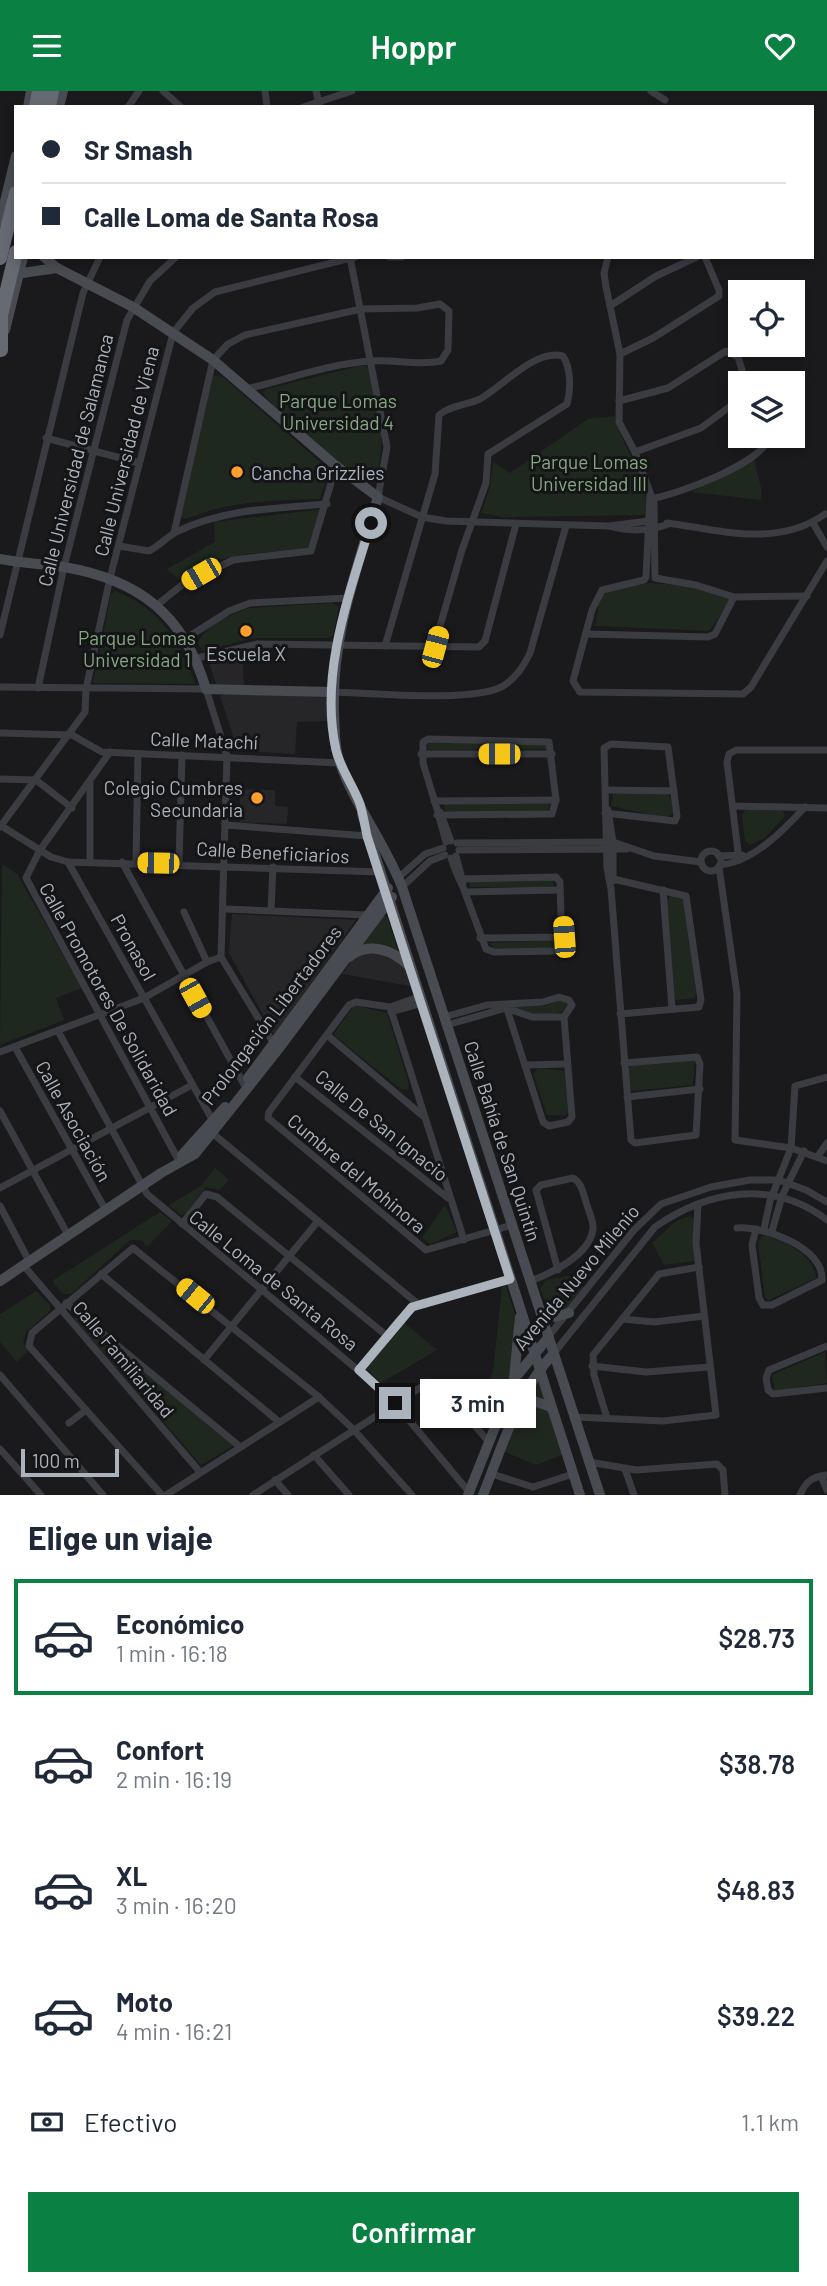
<!DOCTYPE html>
<html lang="es">
<meta charset="utf-8">
<style>
body{margin:0;font-family:Barlow,sans-serif;background:#f2f2f3;color:#1f2937;height:100vh;display:flex;flex-direction:column;font-size:26px;white-space:nowrap}
*{box-sizing:border-box;margin:0}
p{font-size:23px;color:#747a83}
.icon{flex:none;width:38px;height:38px;fill:none;stroke:currentColor;stroke-width:2;stroke-linecap:round;stroke-linejoin:round}
.map{position:relative;height:1404px;overflow:hidden}
.drawer{display:flex;flex-direction:column;background:#fff;flex:1}
.drawer>*{flex:none}
.hud{position:absolute;left:14px;top:14px;width:800px;height:154px;border-radius:0px;box-shadow:0 4px 10px #0003;display:grid;align-content:center;height:154px;padding:0 28px;background:#fff}
.buttons{position:absolute;left:728px;top:189px;display:grid;gap:14px}
.buttons a{display:grid;place-items:center;width:77px;height:77px;border-radius:0px;background:#fff;box-shadow:0 4px 10px #0003;font-size:35px}
.scale{position:absolute;left:21px;bottom:18px;width:98px;box-sizing:border-box;padding-left:7px;border:4px solid #abb3bd;border-top:0;font-size:19px;line-height:24px;white-space:nowrap;color:#abb3bd;-webkit-text-stroke:5px #151517;paint-order:stroke}
.end{position:absolute;width:32px;height:32px;margin:-16px;border:9px solid #abb3bd;background:#111;box-shadow:0 0 0 4px #111}
.from{border-radius:50%}
.bubble{position:absolute;height:49px;border-radius:0px;background:#fff;box-shadow:0 4px 10px #0003;font-size:23px;font-weight:600;line-height:49px;text-align:center}
.car{position:absolute;width:21px;height:42px;margin:-21px -10px;border-radius:9px;box-shadow:0 0 5px 2px #0007;background:linear-gradient(#f5c518 24%,#345 0 40%,#f5c518 0 76%,#345 0 86%,#f5c518 0)}
.hud b{display:flex;align-items:center;gap:24px;height:66px;font-size:26px}
.hud b+b{border-top:2px solid #e0e1e3}
.hud i{width:18px;height:18px;background:#1f2937}
ul{padding:0;list-style:none}
li{display:flex;align-items:center;gap:21px;height:116px;margin:0 14px 10px;padding:0 14px;border:4px solid transparent;border-radius:0px}
li div{flex:1}
li b{display:block;font-size:26px}
li em{font-style:normal;font-weight:600}
li.on{border-color:#0b8043}
li>.icon{width:63px;height:63px;stroke-width:1.5}
h2{padding:0 28px;font-size:32px;line-height:84px}
.pay{display:flex;align-items:center;gap:18px;height:77px;padding:0 28px;font-size:26px}
.pay p{margin-inline-start:auto}
.cta{display:flex;gap:14px;margin-top:auto;padding:14px 28px}
.cta a{flex:1;height:80px;border-radius:0px;background:#0b8043;color:#fff;font-size:28px;font-weight:600;line-height:80px;text-align:center}
header{display:flex;justify-content:space-between;align-items:center;height:91px;padding:0 28px;background:#0b8043;color:#fff;font-size:32px;font-weight:600}
.map>svg:first-child{display:block}
.built{fill:#262629}
.green{fill:#1f281f}
.lines{fill:none;stroke-linecap:round;stroke-linejoin:round}
.street{stroke:#3a3c42;stroke-width:7}
.secondary{stroke:#484c52;stroke-width:10}
.highway{stroke:#666b73;stroke-width:14}
.route{stroke:#abb3bd;stroke-width:9}
.poi-dot{fill:#ff9f2f;stroke:#151517;stroke-width:2.5}
.labels{text-anchor:middle;dominant-baseline:central;stroke-width:6;stroke-linejoin:round;paint-order:stroke}
.park-label{font-size:19px;fill:#84a981;stroke:#151517}
.street-label{font-size:19px;fill:#abb3bd;stroke:#151517}
.poi-label{font-size:19px;fill:#abb3bd;stroke:#151517;text-anchor:start}
</style>
<header><svg class="icon" aria-label="menu" viewBox="0 0 24 24"><path d="M4 6h16M4 12h16M4 18h16"/></svg>Hoppr<svg class="icon" aria-label="heart" viewBox="0 0 24 24"><path d="M12 20l-8-8c-3-5 5-10 8-4 3-6 11-1 8 4z"/></svg></header>
<div class="map">
<svg width="827" height="1404" viewBox="0 0 827 1404">
<rect width="100%" height="100%" fill="#1a1a1c"/>
<!-- built -->
<g class="built">
<path d="M 242,559 L 244,594 L 216,593 L 209,571 Z"/>
<path d="M 225,603 L 326,605 L 329,610 L 328,630 L 297,631 L 295,663 L 238,660 L 220,605 Z"/>
<path d="M 240,698 L 275,699 L 275,715 L 288,716 L 287,733 L 240,731 Z"/>
<path d="M 232,823 L 356,829 L 274,944 L 229,862 Z"/>
<path d="M 365,861 L 390,864 L 405,878 L 410,895 L 342,883 L 353,868 Z"/>
</g>
<!-- green -->
<g class="green">
<path d="M 360,275 L 366,275 L 369,280 L 382,341 L 378,390 C 372,393 368,393 363,390 C 348,382 271,315 263,302 L 266,298 Z"/>
<path d="M 216,284 L 224,287 L 329,379 L 320,408 C 272,409 230,410 186,428 L 181,426 L 212,287 Z"/>
<path d="M 615,325 C 622,360 651,385 645,424 L 503,426 L 481,422 L 490,396 L 493,371 L 510,382 L 588,328 Z"/>
<path d="M 755,368 C 755,383 764,395 761,409 L 691,401 Z"/>
<path d="M 323,418 L 312,454 L 306,459 C 254,462 225,460 179,489 L 167,478 L 215,451 L 214,431 Z"/>
<path d="M 649,492 L 690,495 L 728,505 L 730,511 L 709,540 L 595,535 L 601,501 Z"/>
<path d="M 116,500 C 158,517 182,551 195,593 L 93,592 L 111,503 Z"/>
<path d="M 333,512 L 339,516 L 333,545 L 328,547 L 253,547 L 203,560 L 198,553 C 202,535 233,522 250,517 Z"/>
<path d="M 427,651 L 546,651 L 546,658 L 428,659 Z"/>
<path d="M 666,702 L 672,709 L 673,722 L 666,727 L 611,715 L 613,703 Z"/>
<path d="M 547,712 L 550,713 L 547,721 L 445,720 L 444,713 Z"/>
<path d="M 746,717 L 782,718 L 785,725 L 765,747 L 750,754 L 745,750 L 742,725 Z"/>
<path d="M 2,773 L 17,783 L 82,897 L 56,907 L 64,929 L 0,954 Z"/>
<path d="M 553,788 L 553,796 L 470,796 L 469,789 Z"/>
<path d="M 672,804 L 684,809 L 696,901 L 695,907 L 675,909 L 674,904 L 667,809 Z"/>
<path d="M 383,825 L 387,826 L 399,862 L 358,857 Z"/>
<path d="M 556,849 L 559,856 L 555,857 L 494,857 L 489,852 Z"/>
<path d="M 558,909 L 567,909 L 570,916 C 555,928 530,924 513,916 L 546,915 Z"/>
<path d="M 358,915 L 387,922 L 409,993 L 408,999 L 401,998 L 336,946 L 334,943 L 353,916 Z"/>
<path d="M 695,969 L 693,994 L 631,1000 L 628,978 L 632,974 Z"/>
<path d="M 538,977 L 565,980 L 568,1021 L 565,1024 L 547,1024 L 533,983 Z"/>
<path d="M 215,1077 L 229,1089 L 220,1099 L 206,1096 L 186,1123 L 181,1124 L 169,1114 L 201,1095 Z"/>
<path d="M 445,1114 L 457,1141 L 431,1153 L 422,1147 Z"/>
<path d="M 160,1121 L 172,1130 L 147,1156 L 142,1149 L 130,1149 L 71,1203 L 63,1203 L 52,1190 Z"/>
<path d="M 690,1125 L 694,1128 L 694,1170 L 664,1174 L 652,1152 L 676,1130 Z"/>
<path d="M 763,1144 C 783,1149 815,1164 816,1187 L 769,1209 L 765,1207 L 758,1151 Z"/>
<path d="M 568,1185 L 584,1197 L 566,1218 L 555,1221 L 550,1219 L 540,1198 L 546,1189 Z"/>
<path d="M 505,1192 L 515,1224 L 511,1281 L 489,1337 L 472,1320 L 493,1281 L 502,1195 Z"/>
<path d="M 36,1200 L 50,1214 L 50,1220 L 26,1241 L 23,1251 L 29,1259 L 17,1271 L 0,1251 L 0,1223 Z"/>
<path d="M 78,1224 L 233,1355 L 201,1374 L 74,1228 Z"/>
<path d="M 403,1231 L 437,1259 L 381,1292 L 366,1277 Z"/>
<path d="M 825,1261 L 827,1292 L 775,1300 L 772,1284 Z"/>
<path d="M 541,1280 L 567,1362 L 536,1374 L 500,1359 Z"/>
</g>
<g class="lines">
<!-- street -->
<g class="street">
<path d="M 163,0 L 181,16"/>
<path d="M 265,0 L 267,16"/>
<path d="M 316,0 L 320,16"/>
<path d="M 651,0 L 665,9"/>
<path d="M 128,16 L 139,0"/>
<path d="M 303,16 L 352,0"/>
<path d="M 350,166 L 387,356 L 378,406 L 422,426 L 446,430 L 609,435 C 629,441 649,440 669,433"/>
<path d="M 389,166 L 402,166"/>
<path d="M 608,166 L 604,182 L 606,196 L 620,263 L 619,331 L 635,361 L 654,412 L 655,487 L 696,494 L 734,506 L 807,505"/>
<path d="M 610,215 L 656,185 L 697,166"/>
<path d="M 620,263 L 653,247 L 719,205 L 719,199 L 705,166"/>
<path d="M 619,310 L 668,297 L 726,260 L 738,266 L 746,292"/>
<path d="M 46,347 L 139,372"/>
<path d="M 635,361 L 701,337 L 740,308"/>
<path d="M 650,403 L 646,486 L 644,489 L 602,499 L 592,519 L 573,590 L 580,601 L 743,603 L 751,596 L 827,470"/>
<path d="M 650,408 C 676,404 764,372 770,345"/>
<path d="M 667,432 C 719,439 778,457 825,423"/>
<path d="M 813,432 L 827,456"/>
<path d="M 609,435 L 648,430"/>
<path d="M 174,442 L 213,269 L 228,253 L 245,244 L 361,218 L 417,217 L 440,213 L 449,220 L 448,259 L 441,270 C 417,275 394,268 370,270 C 329,273 288,288 247,298"/>
<path d="M 119,455 L 149,460 C 159,455 167,446 176,441 C 223,418 276,417 327,413"/>
<path d="M 157,514 L 183,493 L 233,469 L 311,460 L 336,375"/>
<path d="M 586,543 L 708,546 L 715,543 L 734,506"/>
<path d="M 0,544 L 83,202 L 100,166"/>
<path d="M 185,548 L 229,520 L 250,512 L 348,507"/>
<path d="M 385,555 L 435,383 L 439,324 C 449,315 467,314 480,308 C 502,296 536,257 563,265 C 571,277 571,299 567,313 L 488,363 L 486,392 L 462,459 L 434,556"/>
<path d="M 197,567 L 258,553 L 479,556 L 485,550 L 516,433"/>
<path d="M 0,596 L 206,598 L 227,665 L 221,866"/>
<path d="M 38,597 L 64,476 L 127,229 L 150,190 L 176,166"/>
<path d="M 333,601 C 370,602 475,612 503,595 C 516,587 523,576 530,562 L 566,435"/>
<path d="M 0,642 L 72,644"/>
<path d="M 72,644 L 102,661 L 340,672"/>
<path d="M 110,661 L 40,759 L 26,787 L 180,1072"/>
<path d="M 421,663 L 552,663"/>
<path d="M 0,688 L 36,689 L 72,717"/>
<path d="M 90,693 L 90,770"/>
<path d="M 606,699 L 674,700"/>
<path d="M 434,710 L 556,709"/>
<path d="M 733,715 L 827,717"/>
<path d="M 608,719 L 613,751 L 613,790"/>
<path d="M 440,721 L 451,750"/>
<path d="M 605,722 L 675,730 L 677,725 L 668,656 L 611,653 L 604,657 L 607,777 L 611,798 L 631,1049 L 635,1052 L 696,1044 L 700,973 L 697,966 L 624,972"/>
<path d="M 437,724 L 552,723 L 556,709 L 549,651 L 428,648 L 423,651 L 423,672 L 437,718 L 446,751"/>
<path d="M 0,734 L 51,766 L 68,771 L 381,781"/>
<path d="M 226,734 L 367,745"/>
<path d="M 0,736 L 85,621 L 86,598 L 110,487 L 173,242 L 193,217 L 215,201 L 355,166"/>
<path d="M 457,752 L 613,751 L 654,765 L 701,771"/>
<path d="M 459,759 L 627,758"/>
<circle cx="711" cy="770" r="10"/>
<path d="M 456,765 L 463,792"/>
<path d="M 719,765 L 742,764"/>
<path d="M 451,767 C 454,777 458,786 463,796 L 486,858 L 494,861 L 562,860 L 560,791 L 556,786 L 459,788"/>
<path d="M 739,769 L 727,671 L 729,663 L 736,659 L 827,659"/>
<path d="M 68,771 L 213,1030"/>
<path d="M 122,771 L 247,999"/>
<path d="M 136,771 L 138,663"/>
<path d="M 179,772 L 182,664"/>
<path d="M 720,774 C 753,771 784,739 805,716"/>
<path d="M 719,776 L 737,903 L 735,1049 L 791,1057 L 827,1070"/>
<path d="M 398,787 L 425,763 L 443,757"/>
<path d="M 609,787 L 686,805 L 701,909 L 699,916 L 620,923"/>
<path d="M 402,796 L 430,770 L 445,764"/>
<path d="M 663,799 L 672,918"/>
<path d="M 465,801 L 560,799"/>
<path d="M 224,818 L 367,824"/>
<path d="M 271,819 L 273,776"/>
<path d="M 184,821 L 207,871"/>
<path d="M 480,847 L 564,846"/>
<path d="M 221,866 L 274,953"/>
<path d="M 421,905 L 390,916 L 356,911 L 349,914 L 269,1021 L 268,1027 L 426,1159 L 512,1134"/>
<path d="M 506,915 L 543,1031 L 549,1035 L 568,1031 L 572,1026 L 564,926"/>
<path d="M 390,916 L 464,1149"/>
<path d="M 391,921 L 423,912"/>
<path d="M 444,926 L 487,914 L 543,911 L 559,906 L 569,909 L 572,914 L 564,926 L 532,926 L 506,917 L 447,934"/>
<path d="M 58,940 L 147,1103 L 389,1305 L 469,1401"/>
<path d="M 327,944 L 423,1025"/>
<path d="M 15,956 L 105,1118"/>
<path d="M 0,961 L 144,907 L 207,871 L 221,866"/>
<path d="M 526,974 L 567,973"/>
<path d="M 295,986 L 448,1107"/>
<path d="M 627,1006 L 700,998"/>
<path d="M 0,1020 L 68,1144"/>
<path d="M 211,1041 L 418,1213"/>
<path d="M 818,1065 L 827,1052"/>
<path d="M 0,1097 L 192,994"/>
<path d="M 0,1115 L 29,1170"/>
<path d="M 182,1133 L 206,1103 L 217,1106 L 387,1245"/>
<path d="M 737,1137 C 763,1135 824,1156 822,1189"/>
<path d="M 756,1138 L 752,1154 L 759,1207 L 763,1214"/>
<path d="M 764,1138 L 770,1110 L 791,1057 L 795,995 L 827,986"/>
<path d="M 772,1140 L 782,1105 L 804,1060"/>
<path d="M 24,1175 L 200,1381"/>
<path d="M 101,1183 L 278,1330"/>
<path d="M 531,1190 C 551,1182 590,1164 593,1138 C 594,1130 588,1119 586,1111 C 583,1102 582,1092 573,1087 L 541,1094 L 536,1099 L 558,1179"/>
<path d="M 66,1212 L 239,1355"/>
<path d="M 763,1214 L 772,1214 L 822,1189"/>
<path d="M 622,1228 L 654,1231 L 704,1225"/>
<path d="M 548,1246 L 634,1139 L 661,1113 L 711,1096 L 750,1089 L 779,1089 L 806,1099 L 827,1111"/>
<path d="M 827,1255 L 769,1279 L 766,1287 L 768,1299 L 773,1303 L 827,1297"/>
<path d="M 554,1262 L 655,1136 C 708,1099 773,1088 827,1129"/>
<path d="M 204,1269 L 318,1130"/>
<path d="M 592,1275 L 646,1281 L 709,1276"/>
<path d="M 359,1279 L 399,1229 L 418,1213 L 510,1188"/>
<path d="M 0,1284 L 103,1404"/>
<path d="M 574,1326 L 663,1330 L 716,1324 L 696,1152 L 698,1114"/>
<path d="M 607,1327 L 594,1284 L 593,1264 L 659,1183 L 699,1176"/>
<path d="M 69,1332 L 86,1319"/>
<path d="M 0,1358 L 41,1404"/>
<path d="M 314,1364 L 349,1404"/>
<path d="M 589,1371 L 636,1379 L 717,1373 L 723,1379 L 725,1404"/>
<path d="M 625,1378 L 634,1404"/>
<path d="M 492,1383 L 533,1396 L 573,1383"/>
<path d="M 821,1385 L 827,1399"/>
<path d="M 275,1389 L 288,1404"/>
<path d="M 162,1404 L 29,1255 L 32,1242 L 133,1157 L 319,1306 L 353,1338 L 412,1404"/>
<path d="M 166,1404 L 319,1306"/>
<path d="M 253,1404 L 429,1291 L 440,1295 L 489,1351"/>
<path d="M 800,1404 C 806,1390 812,1386 827,1384"/>
</g>
<!-- secondary -->
<g class="secondary">
<path d="M 28,16 L 31,0"/>
<path d="M 59,16 L 63,0"/>
<path d="M 0,131 L 16,65"/>
<path d="M 44,166 L 57,177 L 133,216 L 213,269 L 336,375 L 378,406 C 356,481 331,546 334,624 C 335,640 334,657 340,672 C 355,715 385,752 402,796 L 600,1404"/>
<path d="M 15,183 L 57,177"/>
<path d="M 5,239 L 23,166"/>
<path d="M 0,468 C 21,472 43,473 64,476 C 140,489 184,524 206,598 L 333,601"/>
<path d="M 362,723 L 580,1404"/>
<path d="M 349,866 C 369,850 393,859 409,875"/>
<path d="M 248,987 L 388,797"/>
<path d="M 182,1064 L 225,1016"/>
<path d="M 0,1190 L 161,1082 L 195,1063 L 277,960 L 392,806"/>
<path d="M 540,1219 L 555,1226 L 569,1222"/>
<path d="M 514,1287 L 520,1226"/>
<path d="M 517,1316 L 534,1310 L 551,1316"/>
<path d="M 468,1404 L 514,1288 L 548,1247"/>
<path d="M 483,1404 C 503,1354 517,1302 554,1262"/>
</g>
<!-- highway -->
<g class="highway">
<path d="M 36,16 L 39,0"/>
<path d="M 49,16 L 52,0"/>
<path d="M 0,167 L 16,102"/>
<path d="M 0,228 L 16,161"/>
<path d="M 1,259 L 1,222"/>
</g>
</g>
<g class="lines">
<!-- route -->
<path class="route" d="M 371,432 C 349,504 319,583 336,659 C 341,679 353,694 360,713 C 363,723 365,735 367,745 L 510,1188 L 412,1216 L 359,1279 L 395,1312"/>
</g>
<!-- markers -->
<g class="poi-dot">
<circle cx="237" cy="381" r="7"/>
<circle cx="246" cy="540" r="7"/>
<circle cx="257" cy="707" r="7"/>
</g>
<g class="labels">
<!-- park labels -->
<g class="park-label">
<text x="338" y="309">Parque Lomas<tspan x="338" dy="22">Universidad 4</tspan></text>
<text x="589" y="370">Parque Lomas<tspan x="589" dy="22">Universidad III</tspan></text>
<text x="137" y="546">Parque Lomas<tspan x="137" dy="22">Universidad 1</tspan></text>
</g>
<!-- street labels -->
<g class="street-label">
<text transform="translate(126 360) rotate(-76)">Calle Universidad de Viena</text>
<text transform="translate(75 369) rotate(-76)">Calle Universidad de Salamanca</text>
<text transform="translate(204 649) rotate(2)">Calle Matachí</text>
<text transform="translate(273 761) rotate(3)">Calle Beneficiarios</text>
<text transform="translate(134 856) rotate(61)">Pronasol</text>
<text transform="translate(109 908) rotate(61)">Calle Promotores De Solidaridad</text>
<text transform="translate(271 924) rotate(-53)">Prolongación Libertadores</text>
<text transform="translate(74 1030) rotate(61)">Calle Asociación</text>
<text transform="translate(382 1034) rotate(39)">Calle De San Ignacio</text>
<text transform="translate(503 1050) rotate(72)">Calle Bahía de San Quintín</text>
<text transform="translate(357 1082) rotate(40)">Cumbre del Mohinora</text>
<text transform="translate(576 1186) rotate(-50)">Avenida Nuevo Milenio</text>
<text transform="translate(274 1189) rotate(39)">Calle Loma de Santa Rosa</text>
<text transform="translate(124 1268) rotate(50)">Calle Familiaridad</text>
</g>
<!-- poi labels -->
<g class="poi-label">
<text x="251" y="381">Cancha Grizzlies</text>
<text x="246" y="562" text-anchor="middle">Escuela X</text>
<text x="243" y="696" text-anchor="end">Colegio Cumbres<tspan x="243" dy="22">Secundaria</tspan></text>
</g>
</g>
</svg>
<div class="buttons">
<a><svg class="icon" aria-label="locate" viewBox="0 0 24 24"><circle cx="12" cy="12" r="6"/><path d="M12 2v4M12 18v4M2 12h4M18 12h4"/></svg></a>
<a><svg class="icon" aria-label="layers" viewBox="0 0 24 24"><path d="M12 4l9 5-9 5-9-5zM3 14l9 5 9-5"/></svg></a>
</div>
<div class="scale">100 m</div>
<i class="end from" style="left:371px;top:432px"></i>
<i class="end" style="left:395px;top:1312px"></i>
<div class="bubble" style="left:420px;top:1288px;width:116px">3 min</div>
<i class="car" style="left:201px;top:483px;rotate:240deg"></i>
<i class="car" style="left:435px;top:556px;rotate:15deg"></i>
<i class="car" style="left:499px;top:663px;rotate:270deg"></i>
<i class="car" style="left:158px;top:772px;rotate:271deg"></i>
<i class="car" style="left:564px;top:846px;rotate:356deg"></i>
<i class="car" style="left:195px;top:907px;rotate:151deg"></i>
<i class="car" style="left:195px;top:1205px;rotate:309deg"></i>
<div class="hud">
<b><i class="from"></i>Sr Smash</b>
<b><i></i>Calle Loma de Santa Rosa</b>
</div>
</div>
<section class="drawer">
<h2>Elige un viaje</h2>
<ul>
<li class="on"><svg class="icon" aria-label="car" viewBox="0 0 24 24"><path d="M5 17H2v-5l4-1 3-4h7l3 4 3 1v5h-3M9 17h6M6 11h13"/><circle cx="7" cy="17" r="2"/><circle cx="17" cy="17" r="2"/></svg><div><b>Económico</b><p>1 min · 16:18</p></div><em>$28.73</em></li>
<li><svg class="icon" aria-label="car" viewBox="0 0 24 24"><path d="M5 17H2v-5l4-1 3-4h7l3 4 3 1v5h-3M9 17h6M6 11h13"/><circle cx="7" cy="17" r="2"/><circle cx="17" cy="17" r="2"/></svg><div><b>Confort</b><p>2 min · 16:19</p></div><em>$38.78</em></li>
<li><svg class="icon" aria-label="car" viewBox="0 0 24 24"><path d="M5 17H2v-5l4-1 3-4h7l3 4 3 1v5h-3M9 17h6M6 11h13"/><circle cx="7" cy="17" r="2"/><circle cx="17" cy="17" r="2"/></svg><div><b>XL</b><p>3 min · 16:20</p></div><em>$48.83</em></li>
<li><svg class="icon" aria-label="car" viewBox="0 0 24 24"><path d="M5 17H2v-5l4-1 3-4h7l3 4 3 1v5h-3M9 17h6M6 11h13"/><circle cx="7" cy="17" r="2"/><circle cx="17" cy="17" r="2"/></svg><div><b>Moto</b><p>4 min · 16:21</p></div><em>$39.22</em></li>
</ul>
<div class="pay"><svg class="icon" aria-label="cash" viewBox="0 0 24 24"><path d="M3 7h18v10H3z"/><circle cx="12" cy="12" r="2"/></svg>Efectivo<p>1.1 km</p></div>
<div class="cta"><a>Confirmar</a></div>
</section>
